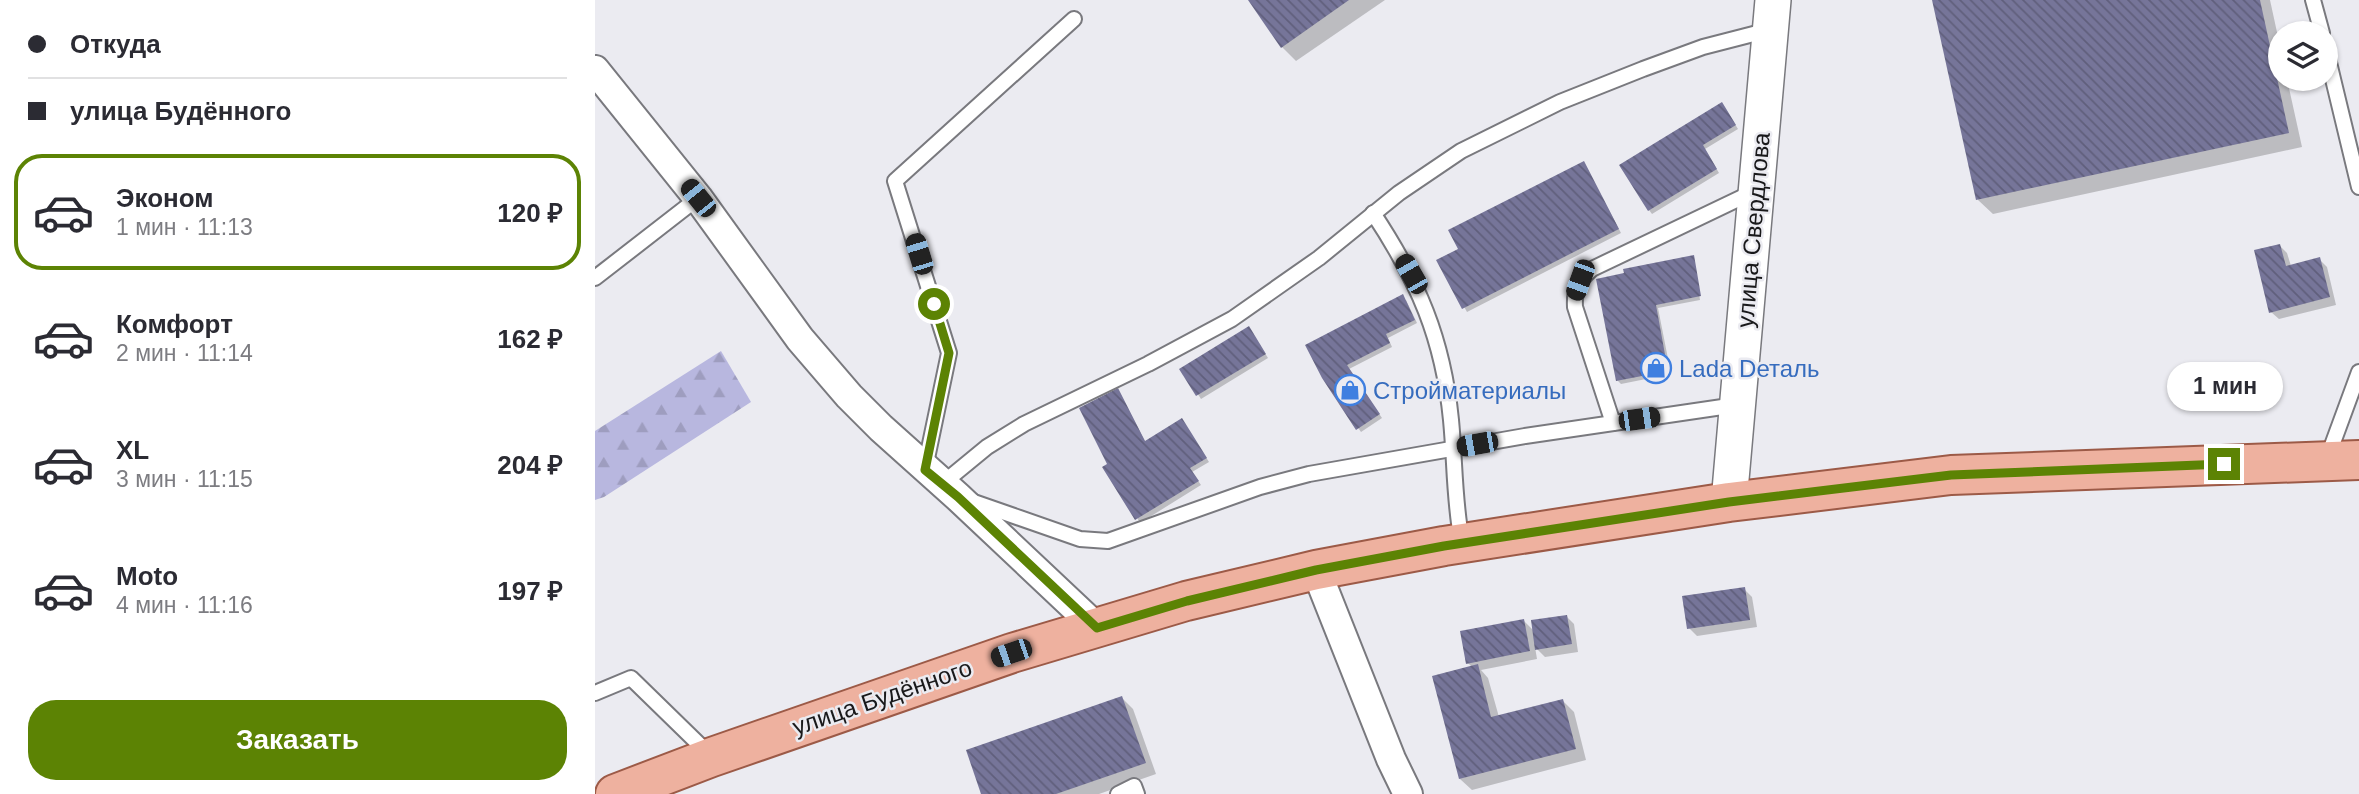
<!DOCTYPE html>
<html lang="ru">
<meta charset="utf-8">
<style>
body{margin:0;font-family:Arial,sans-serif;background:#f2f2f3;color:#2b2b33;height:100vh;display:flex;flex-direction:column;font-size:26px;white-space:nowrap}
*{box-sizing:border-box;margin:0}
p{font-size:23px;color:#7c7c81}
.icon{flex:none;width:38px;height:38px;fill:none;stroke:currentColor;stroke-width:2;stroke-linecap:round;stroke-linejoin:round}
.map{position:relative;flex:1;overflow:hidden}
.drawer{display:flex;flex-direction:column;background:#fff;width:595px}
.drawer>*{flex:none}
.top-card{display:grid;align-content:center;height:154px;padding:0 28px;background:#fff}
.buttons{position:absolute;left:1673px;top:21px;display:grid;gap:14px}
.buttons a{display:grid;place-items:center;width:70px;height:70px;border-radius:50%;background:#fff;box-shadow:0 2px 5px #0004;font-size:35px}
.end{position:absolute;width:32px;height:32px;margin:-16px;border:9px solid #5c8304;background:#fff;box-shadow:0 0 0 4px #fff}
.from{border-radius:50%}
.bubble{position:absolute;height:49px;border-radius:24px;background:#fff;box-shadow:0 2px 5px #0004;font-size:23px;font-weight:800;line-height:49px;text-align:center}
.car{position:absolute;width:21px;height:42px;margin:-21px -10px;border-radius:9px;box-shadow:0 0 5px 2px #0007;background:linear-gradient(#222 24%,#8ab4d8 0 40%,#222 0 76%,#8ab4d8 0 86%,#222 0)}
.top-card b{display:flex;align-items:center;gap:24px;height:66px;font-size:26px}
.top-card b+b{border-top:2px solid #e1e1e2}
.top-card i{width:18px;height:18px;background:#2b2b33}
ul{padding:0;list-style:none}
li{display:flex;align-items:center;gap:21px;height:116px;margin:0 14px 10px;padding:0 14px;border:4px solid transparent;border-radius:28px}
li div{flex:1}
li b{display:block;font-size:26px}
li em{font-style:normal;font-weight:800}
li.selected{border-color:#5c8304}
li>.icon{width:63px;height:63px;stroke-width:1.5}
.button{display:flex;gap:14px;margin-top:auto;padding:14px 28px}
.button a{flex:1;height:80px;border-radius:28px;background:#5c8304;color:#fff;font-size:28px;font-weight:800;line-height:80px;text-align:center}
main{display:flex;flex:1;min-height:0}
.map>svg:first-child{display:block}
.forest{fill:url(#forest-firs)}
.shadow{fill:#0003}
.building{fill:url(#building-back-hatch)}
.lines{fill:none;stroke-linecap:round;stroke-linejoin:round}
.service-casing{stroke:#79797e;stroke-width:18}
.minor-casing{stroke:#79797e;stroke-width:32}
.tertiary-casing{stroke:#79797e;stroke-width:38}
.primary-casing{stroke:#9c5a47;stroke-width:42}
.service{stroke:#fff;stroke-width:14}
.minor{stroke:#fff;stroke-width:28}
.tertiary{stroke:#fff;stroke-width:35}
.primary{stroke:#eeb19f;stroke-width:38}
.route{stroke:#5c8304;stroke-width:9}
.labels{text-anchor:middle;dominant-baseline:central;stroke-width:5;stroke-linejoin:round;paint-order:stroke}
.street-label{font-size:24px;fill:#19191b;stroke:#ebebf1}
.shop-label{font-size:24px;fill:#366cbe;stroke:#ebebf1;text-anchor:start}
</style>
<main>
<section class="drawer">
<div class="top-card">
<b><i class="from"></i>Откуда</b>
<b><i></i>улица Будённого</b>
</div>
<ul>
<li class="selected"><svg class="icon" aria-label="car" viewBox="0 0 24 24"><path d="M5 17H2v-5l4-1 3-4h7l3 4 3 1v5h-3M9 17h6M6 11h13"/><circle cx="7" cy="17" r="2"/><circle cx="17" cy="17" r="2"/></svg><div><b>Эконом</b><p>1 мин · 11:13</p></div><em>120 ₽</em></li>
<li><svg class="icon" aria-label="car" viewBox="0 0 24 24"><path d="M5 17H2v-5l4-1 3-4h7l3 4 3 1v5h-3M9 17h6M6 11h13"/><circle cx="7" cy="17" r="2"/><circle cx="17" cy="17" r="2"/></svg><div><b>Комфорт</b><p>2 мин · 11:14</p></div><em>162 ₽</em></li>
<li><svg class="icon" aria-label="car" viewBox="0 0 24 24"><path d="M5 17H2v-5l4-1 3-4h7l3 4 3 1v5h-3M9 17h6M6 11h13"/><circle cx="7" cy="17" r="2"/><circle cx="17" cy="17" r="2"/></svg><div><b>XL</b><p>3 мин · 11:15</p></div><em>204 ₽</em></li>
<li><svg class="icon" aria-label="car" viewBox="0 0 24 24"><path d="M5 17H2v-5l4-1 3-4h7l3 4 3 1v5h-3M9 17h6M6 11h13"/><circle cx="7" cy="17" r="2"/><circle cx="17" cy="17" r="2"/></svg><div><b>Moto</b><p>4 мин · 11:16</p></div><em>197 ₽</em></li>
</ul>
<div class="button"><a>Заказать</a></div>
</section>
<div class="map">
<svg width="1764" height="794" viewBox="0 0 1764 794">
<defs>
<pattern id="forest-firs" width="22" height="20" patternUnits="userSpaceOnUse" patternTransform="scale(1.75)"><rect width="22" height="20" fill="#b8b7df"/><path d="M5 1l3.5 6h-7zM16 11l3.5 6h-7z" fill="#9e9dbf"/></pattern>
<pattern id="building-back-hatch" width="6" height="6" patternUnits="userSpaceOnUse" patternTransform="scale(1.75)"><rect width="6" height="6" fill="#767599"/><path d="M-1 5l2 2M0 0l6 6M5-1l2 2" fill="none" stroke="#605f7c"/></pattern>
</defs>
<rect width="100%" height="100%" fill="#ebebf1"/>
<!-- forest -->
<path class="forest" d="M 126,351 L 156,402 L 9,497 L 0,500 L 0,431 Z"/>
<!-- shadow -->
<g class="shadow">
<path d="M 655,0 L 790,0 L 701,61 L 687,47 Z"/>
<path d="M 1339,0 L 1675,0 L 1685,46 L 1685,79 L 1692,79 L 1707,147 L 1398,214 L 1383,200 Z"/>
<path d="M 1130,108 L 1143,129 L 1110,149 L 1124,173 L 1057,214 L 1054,210 Z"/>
<path d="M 989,163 L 1026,233 L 872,312 L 844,261 L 865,250 Z"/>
<path d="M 1685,246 L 1692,253 L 1696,266 L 1724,259 L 1732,267 L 1741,305 L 1684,319 L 1676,312 Z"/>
<path d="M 1098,257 L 1105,300 L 1063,308 L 1076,374 L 1026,384 L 1022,380 L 1031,275 Z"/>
<path d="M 811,300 L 822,323 L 793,338 L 797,347 L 754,369 L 787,418 L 766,432 L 728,377 Z"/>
<path d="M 657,332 L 673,358 L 606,399 L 587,369 Z"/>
<path d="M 523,390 L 551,443 L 590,424 L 614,462 L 597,472 L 606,485 L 545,523 L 514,465 Z"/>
<path d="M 1149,589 L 1157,597 L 1162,627 L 1102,636 L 1094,628 Z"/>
<path d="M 971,616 L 979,624 L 983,652 L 950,657 L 940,647 L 942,659 L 886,670 L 893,678 L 904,717 L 967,700 L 979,712 L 991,760 L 877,790 L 865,779 L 877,667 L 873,663 L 928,620 L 939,631 Z"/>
<path d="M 527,698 L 538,709 L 561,774 L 504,794 L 388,794 Z"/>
</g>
<!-- building -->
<g class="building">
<path d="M 653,0 L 754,0 L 686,48 Z"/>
<path d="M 1337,0 L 1665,0 L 1694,133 L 1381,200 Z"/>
<path d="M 1127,102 L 1141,125 L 1108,145 L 1122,169 L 1053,211 L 1024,165 Z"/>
<path d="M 989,161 L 1024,229 L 867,309 L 841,260 L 863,249 L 853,230 Z"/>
<path d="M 1685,244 L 1691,266 L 1725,257 L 1735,297 L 1674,313 L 1659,250 Z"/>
<path d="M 1099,255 L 1106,296 L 1061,305 L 1073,371 L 1021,381 L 1001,279 L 1029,273 L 1028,269 Z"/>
<path d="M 808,294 L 820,320 L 791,334 L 795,343 L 752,365 L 785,414 L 761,430 L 727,378 L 710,345 Z"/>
<path d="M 654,326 L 671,354 L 601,396 L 584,369 Z"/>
<path d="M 523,388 L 550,441 L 587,418 L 612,458 L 595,468 L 604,481 L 540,520 L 507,467 L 512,464 L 484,408 Z"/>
<path d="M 1150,587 L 1155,620 L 1092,629 L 1087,596 Z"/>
<path d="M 972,615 L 977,644 L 940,650 L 936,620 Z"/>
<path d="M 929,619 L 935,651 L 871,664 L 865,631 Z"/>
<path d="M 883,664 L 896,717 L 968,699 L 981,749 L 864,779 L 837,676 Z"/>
<path d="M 527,696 L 551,763 L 461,794 L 386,794 L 371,750 Z"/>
</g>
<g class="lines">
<!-- service casing -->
<g class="service-casing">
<g id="service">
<path d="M 1718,0 L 1727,33"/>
<path d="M 1731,50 L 1764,187"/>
<path d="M 778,213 C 823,281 848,338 856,420 C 860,461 859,502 867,542"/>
<path d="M 0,278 L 103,198"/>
<path d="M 1018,423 L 980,307 C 979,289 983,281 997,269 L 1158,192"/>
<path d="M 1732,459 L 1764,372"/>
<path d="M 330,468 L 354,353 L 300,181 L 479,19"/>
<path d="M 347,484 L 392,447 L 429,424 L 553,364 L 637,319 L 724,258 L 804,193 L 866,151 L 965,102 L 1048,69 L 1108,47 L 1174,30"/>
<path d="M 379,502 L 485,539 L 513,541 L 665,487 L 714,474 L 930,436 L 1141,405"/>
<path d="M 0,693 L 36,678 L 116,756"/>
<path d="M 523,794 L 539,786 L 542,794"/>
</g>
</g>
<!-- minor casing -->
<g class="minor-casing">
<g id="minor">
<path d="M 0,70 L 103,198 L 205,339 L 254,396 L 286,428 L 363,497 L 502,628"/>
<path d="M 721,570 L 796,759 L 813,794"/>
</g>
</g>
<!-- tertiary casing -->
<g class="tertiary-casing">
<path id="tertiary" d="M 1134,502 L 1178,0"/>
</g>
<!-- primary casing -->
<g class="primary-casing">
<path id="primary" d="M 20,794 L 117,757 L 417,653 L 591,601 L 721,570 L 849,546 L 1134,502 L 1356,475 L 1764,460"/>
</g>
<!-- service -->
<use href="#service" class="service"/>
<!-- minor -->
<use href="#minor" class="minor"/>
<!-- tertiary -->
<use href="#tertiary" class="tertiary"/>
<!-- primary -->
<use href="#primary" class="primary"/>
</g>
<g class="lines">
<!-- route -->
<path class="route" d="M 339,304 L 354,353 L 330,470 L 363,497 L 502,628 L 592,601 L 721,570 L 849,546 L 1134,502 L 1356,475 L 1629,464"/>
</g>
<!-- icons -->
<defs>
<g id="shop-ring" transform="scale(1.575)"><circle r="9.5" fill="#ebebf1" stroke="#3f7fe0" stroke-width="1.5"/><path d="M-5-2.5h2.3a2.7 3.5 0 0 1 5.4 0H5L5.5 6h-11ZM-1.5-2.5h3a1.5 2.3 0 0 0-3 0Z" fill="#3f7fe0"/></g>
</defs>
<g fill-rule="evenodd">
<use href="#shop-ring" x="1061" y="368"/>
<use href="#shop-ring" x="755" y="390"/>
</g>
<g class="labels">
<!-- street labels -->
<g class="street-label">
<text transform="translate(1158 230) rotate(-85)">улица Свердлова</text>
<text transform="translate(287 697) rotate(-19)">улица Будённого</text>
</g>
<!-- shop labels -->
<g class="shop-label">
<text x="1084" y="368">Lada Dеталь</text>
<text x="778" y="390">Стройматериалы</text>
</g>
</g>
</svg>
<div class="buttons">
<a><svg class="icon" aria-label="layers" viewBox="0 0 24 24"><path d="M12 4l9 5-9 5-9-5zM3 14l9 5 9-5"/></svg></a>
</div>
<i class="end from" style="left:339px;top:304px"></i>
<i class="end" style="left:1629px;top:464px"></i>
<div class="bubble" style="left:1572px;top:362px;width:116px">1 мин</div>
<i class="car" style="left:103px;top:198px;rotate:321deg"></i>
<i class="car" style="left:324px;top:254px;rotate:343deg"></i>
<i class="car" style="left:816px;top:274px;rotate:330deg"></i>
<i class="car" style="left:985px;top:280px;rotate:200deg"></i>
<i class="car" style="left:1044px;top:419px;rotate:82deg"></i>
<i class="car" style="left:882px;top:444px;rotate:260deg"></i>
<i class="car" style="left:416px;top:653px;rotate:251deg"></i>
</div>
</main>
